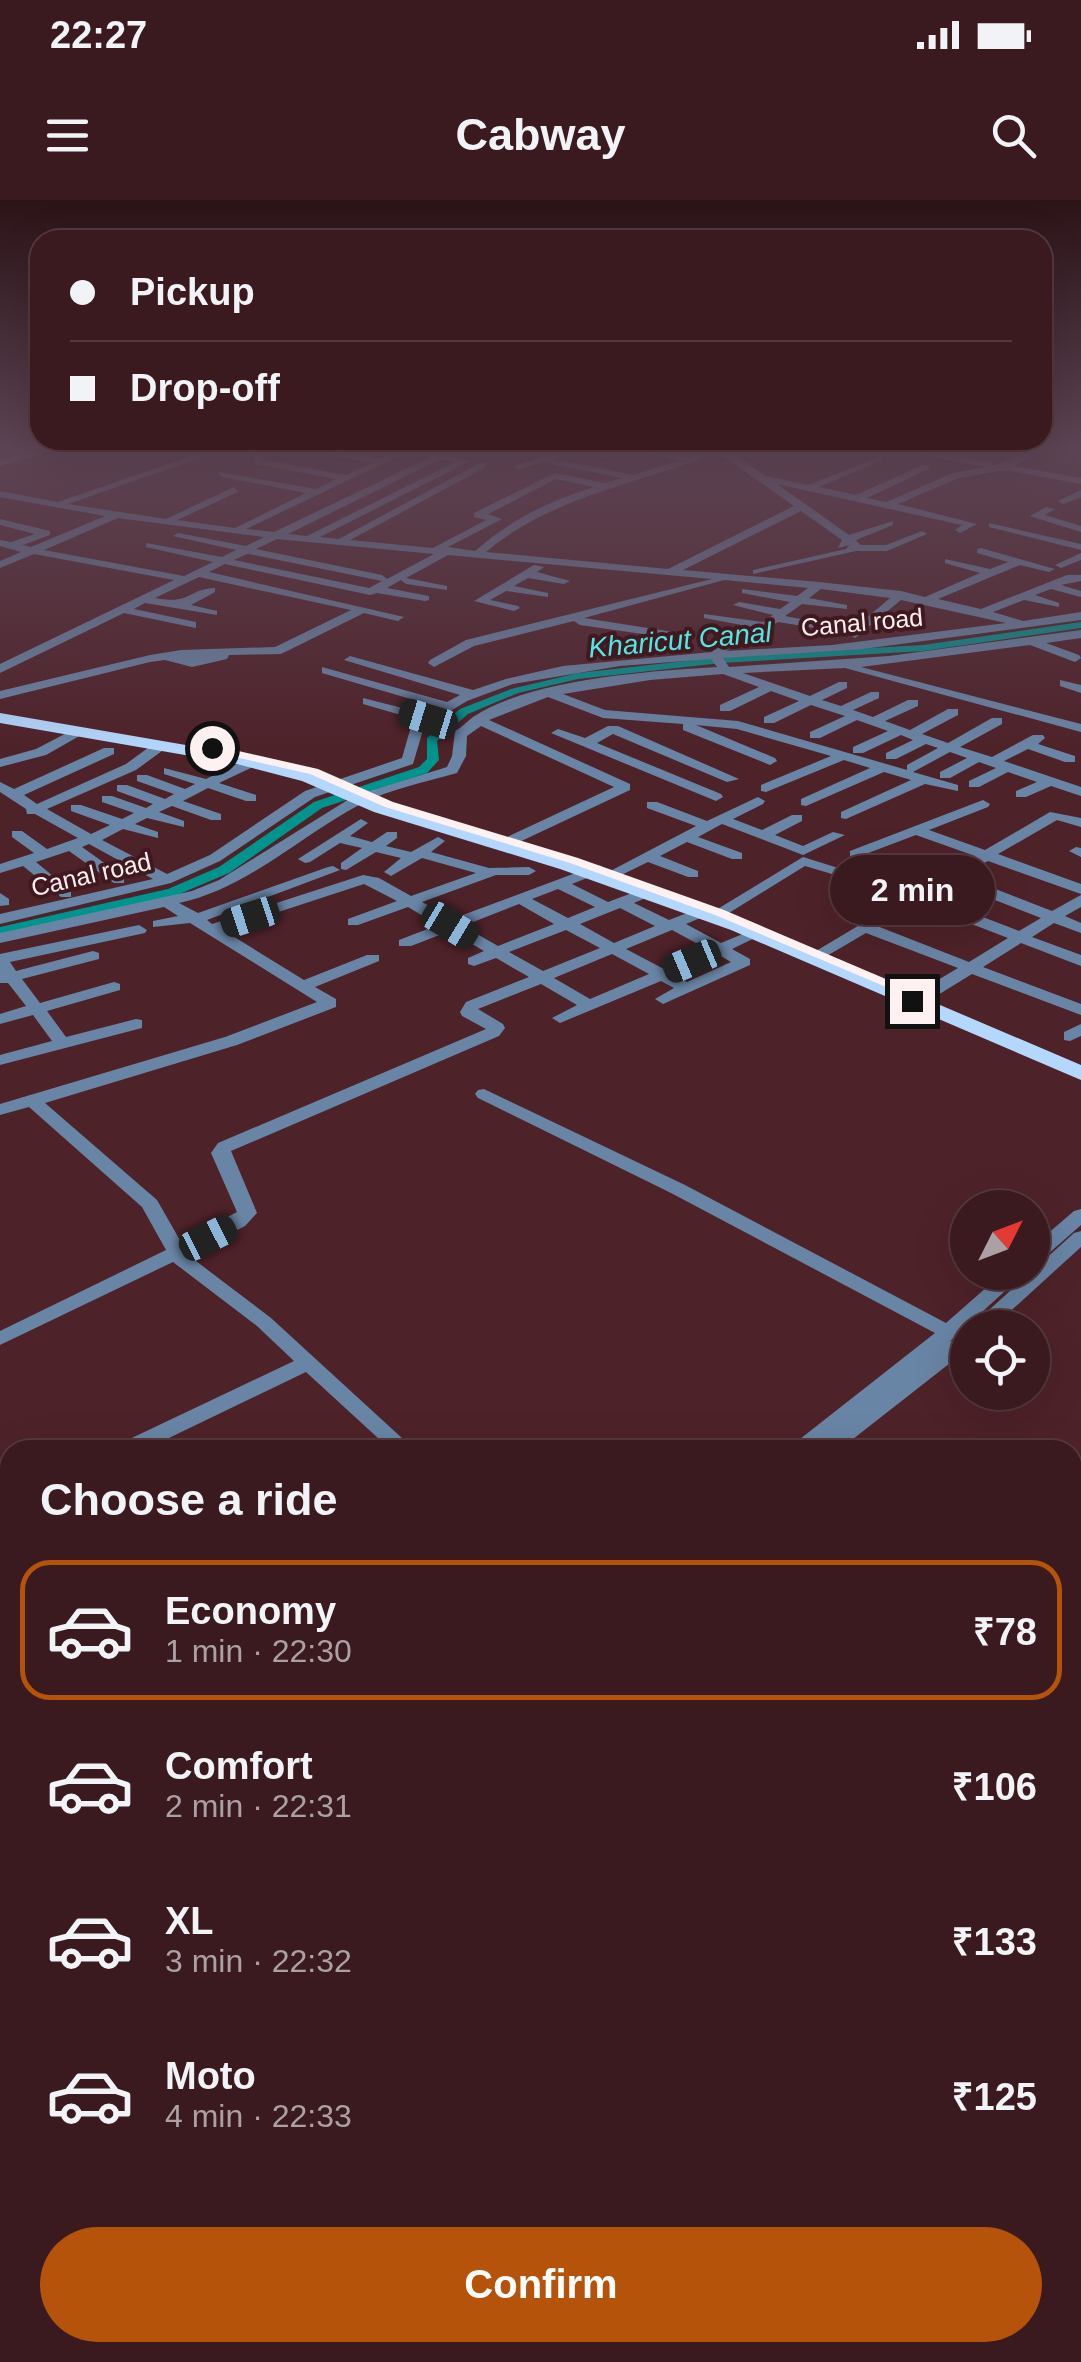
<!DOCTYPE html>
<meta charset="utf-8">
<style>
body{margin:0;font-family:Helvetica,sans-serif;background:#412328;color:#f1f3f6;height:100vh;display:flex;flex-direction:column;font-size:38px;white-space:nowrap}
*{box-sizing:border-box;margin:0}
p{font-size:32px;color:#aba1a4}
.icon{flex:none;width:55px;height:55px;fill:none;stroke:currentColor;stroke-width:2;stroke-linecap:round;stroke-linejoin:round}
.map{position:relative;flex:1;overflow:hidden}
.sheet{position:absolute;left:0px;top:1240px;width:1082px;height:922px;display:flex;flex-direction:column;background:#3a1a1f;border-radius:30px 30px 0 0;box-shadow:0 10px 40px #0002,0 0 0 2px #54383d}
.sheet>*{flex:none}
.banner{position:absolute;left:30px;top:30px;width:1022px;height:220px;border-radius:30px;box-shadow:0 10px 40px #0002,0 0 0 2px #54383d;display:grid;align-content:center;height:220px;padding:0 40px;background:#3a1a1f}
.needle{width:65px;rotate:48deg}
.buttons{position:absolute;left:950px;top:990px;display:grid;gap:20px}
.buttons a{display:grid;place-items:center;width:100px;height:100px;border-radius:50%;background:#3a1a1f;box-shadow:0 10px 40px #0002,0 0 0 2px #54383d;font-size:50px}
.end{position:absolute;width:45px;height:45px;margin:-22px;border:12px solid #fdf1f2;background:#111;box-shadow:0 0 0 5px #111}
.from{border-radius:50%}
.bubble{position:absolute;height:70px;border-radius:35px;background:#3a1a1f;box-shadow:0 10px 40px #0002,0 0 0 2px #54383d;font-size:32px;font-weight:700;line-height:70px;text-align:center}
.car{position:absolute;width:30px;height:60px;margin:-30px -15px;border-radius:12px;box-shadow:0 0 8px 2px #0007;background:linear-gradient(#222 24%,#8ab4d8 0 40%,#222 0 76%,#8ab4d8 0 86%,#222 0)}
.banner b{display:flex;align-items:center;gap:35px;height:95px;font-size:38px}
.banner b+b{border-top:2px solid #54383d}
.banner i{width:25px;height:25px;background:#f1f3f6}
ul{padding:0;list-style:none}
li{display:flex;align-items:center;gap:30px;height:140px;margin:0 20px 15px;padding:0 20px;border:5px solid transparent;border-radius:30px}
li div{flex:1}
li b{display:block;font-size:38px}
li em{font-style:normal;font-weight:700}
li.current{border-color:#b45309}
li>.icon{width:90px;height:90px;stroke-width:1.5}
h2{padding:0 40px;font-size:45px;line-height:120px}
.action{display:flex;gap:20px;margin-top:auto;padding:20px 40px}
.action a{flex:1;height:115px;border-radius:60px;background:#b45309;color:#fff;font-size:40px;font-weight:700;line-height:115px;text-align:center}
.status{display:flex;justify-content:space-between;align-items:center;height:70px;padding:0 50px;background:#3a1a1f;direction:ltr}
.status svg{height:28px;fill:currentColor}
header{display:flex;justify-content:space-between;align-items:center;height:130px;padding:0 40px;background:#3a1a1f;font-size:45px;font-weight:700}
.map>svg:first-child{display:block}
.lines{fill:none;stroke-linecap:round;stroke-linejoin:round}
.canal{fill:#00948f;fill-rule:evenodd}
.minor{fill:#6985a5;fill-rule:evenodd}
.major{fill:#b4d7fe;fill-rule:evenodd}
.route{fill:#fdf1f2}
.labels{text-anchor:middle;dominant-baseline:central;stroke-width:8;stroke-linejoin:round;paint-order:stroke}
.far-street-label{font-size:25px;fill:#fdf1f2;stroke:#421820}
.far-water-label{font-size:28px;font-style:italic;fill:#4fe9e3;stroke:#421820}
</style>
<div class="status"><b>22:27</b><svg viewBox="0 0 49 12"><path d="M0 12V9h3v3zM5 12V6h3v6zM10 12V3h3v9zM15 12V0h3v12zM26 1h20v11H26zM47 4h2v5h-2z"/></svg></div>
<header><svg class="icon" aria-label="menu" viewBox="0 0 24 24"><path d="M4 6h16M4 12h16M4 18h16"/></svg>Cabway<svg class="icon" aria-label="search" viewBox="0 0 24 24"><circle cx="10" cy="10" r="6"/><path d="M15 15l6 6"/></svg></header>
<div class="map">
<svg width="1081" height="2162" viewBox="0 0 1081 2162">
<rect width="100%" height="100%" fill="#4e2229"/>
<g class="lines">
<!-- canal -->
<path class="canal" d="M 1081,422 L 1081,428 L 923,451 L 721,463 L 578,479 L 518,493 L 468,514 L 437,541 L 439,560 L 427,573 L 322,608 L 229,673 L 177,695 L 0,735 L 0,727 L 168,689 L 219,667 L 314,602 L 419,567 L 427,559 L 427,538 L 460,509 L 511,489 L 578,473 L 721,457 L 923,445 Z"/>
<!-- minor -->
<g class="minor">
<path d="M 43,249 L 58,249 L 0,266 L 0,260 Z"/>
<path d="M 97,249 L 111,249 L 99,254 L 94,251 Z"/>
<path d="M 212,249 L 225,249 L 68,304 L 166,319 L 234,287 L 238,292 L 177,320 L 235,328 L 306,293 L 222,277 L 218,272 L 316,289 L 336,279 L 256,264 L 253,257 L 239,254 L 239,250 L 260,253 L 263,260 L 346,275 L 372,263 L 307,250 L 321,249 L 381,258 L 387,255 L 358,249 L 381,249 L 403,254 L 246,329 L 274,332 L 437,254 L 470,261 L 320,337 L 339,339 L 480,263 L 486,263 L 486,267 L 350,340 L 433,348 L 486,320 L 474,317 L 474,313 L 555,273 L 606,283 L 622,278 L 542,262 L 519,269 L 514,266 L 566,249 L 580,249 L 554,259 L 633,275 L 678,261 L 633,249 L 649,249 L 688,258 L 710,249 L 726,249 L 765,276 L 808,285 L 882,256 L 882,260 L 819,287 L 856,295 L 923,265 L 929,265 L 929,269 L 867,298 L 886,302 L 953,273 L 986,267 L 894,249 L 913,249 L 990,262 L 994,266 L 1033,249 L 1045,249 L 1015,266 L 1081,278 L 1081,284 L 1005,270 L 959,278 L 898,304 L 977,324 L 960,333 L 955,330 L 962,325 L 777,284 L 849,335 L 893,321 L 893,325 L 856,340 L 861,345 L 886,345 L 922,331 L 927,334 L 887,351 L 856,351 L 753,374 L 753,370 L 846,349 L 849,345 L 838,348 L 842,340 L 801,311 L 683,370 L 819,382 L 901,391 L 925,397 L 980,373 L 945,363 L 945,359 L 990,369 L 1008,362 L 977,353 L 977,349 L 981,348 L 1055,369 L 1049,372 L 1020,365 L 938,399 L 981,409 L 1067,375 L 1081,375 L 1081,381 L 1061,385 L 1081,391 L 1081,397 L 1051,389 L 1035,395 L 1059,403 L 1059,407 L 1024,400 L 993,412 L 1023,421 L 1081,412 L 1081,420 L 863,449 L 723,458 L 729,467 L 889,456 L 1081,430 L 1081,438 L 1046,443 L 1079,455 L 1081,458 L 1075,462 L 1030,445 L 861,467 L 1081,524 L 1081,532 L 845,468 L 743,473 L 810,496 L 839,482 L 847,482 L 847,488 L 822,500 L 841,506 L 871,492 L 879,492 L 879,498 L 853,510 L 873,517 L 908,500 L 918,500 L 918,506 L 885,521 L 910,530 L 948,509 L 958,509 L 958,515 L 922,534 L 948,543 L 992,518 L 1002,518 L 1002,524 L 960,547 L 992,557 L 1033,535 L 1043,535 L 1045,538 L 1038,544 L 1075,556 L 1075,562 L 1065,562 L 1028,549 L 1004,561 L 1081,587 L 1081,596 L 1051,586 L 1026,597 L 1016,597 L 1016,591 L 1037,582 L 1008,572 L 979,587 L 969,587 L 969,581 L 996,568 L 979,562 L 950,578 L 940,578 L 940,572 L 967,558 L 950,552 L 913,572 L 958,585 L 958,591 L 925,584 L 846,619 L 841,618 L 841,612 L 911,580 L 884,572 L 806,606 L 801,605 L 801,599 L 870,568 L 844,560 L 766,592 L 761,591 L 761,585 L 831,556 L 737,529 L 696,525 L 775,558 L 777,561 L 770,565 L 683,530 L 683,524 L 603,518 L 548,497 L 489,520 L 630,584 L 630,590 L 515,644 L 505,644 L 505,638 L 614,587 L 481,526 L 467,536 L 466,556 L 457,573 C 426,582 390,589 361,604 C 300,636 248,688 179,703 L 198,713 L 328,667 L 333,666 L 340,670 L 207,720 L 212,724 L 363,675 L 379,678 L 411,696 L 476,673 L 422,658 L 391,676 L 384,672 L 401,658 L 376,652 L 346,670 L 341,669 L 341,663 L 362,648 L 340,643 L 310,662 L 305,663 L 298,659 L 361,619 L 368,623 L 350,636 L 372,642 L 387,632 L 397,632 L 397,638 L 386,646 L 411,652 L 438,637 L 445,641 L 431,652 L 489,668 L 529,667 L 536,671 L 529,675 L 496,675 L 422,702 L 452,719 L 597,665 L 602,666 L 602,672 L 572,684 L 608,702 L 640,690 L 650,690 L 650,696 L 634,703 L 669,720 L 695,710 L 705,710 L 705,716 L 686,724 L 721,743 L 755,729 L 763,734 L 732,749 L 750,759 L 750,765 L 663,804 L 655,799 L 674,788 L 661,781 L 560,823 L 552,818 L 577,805 L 541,784 L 478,809 L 503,824 L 505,828 L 499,836 L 231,951 L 257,1013 L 245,1026 L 188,1055 L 271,1118 L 415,1250 L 391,1250 L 306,1172 L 144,1250 L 114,1250 L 117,1245 L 294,1161 L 257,1126 L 173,1062 L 0,1145 L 0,1131 L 166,1050 L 142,1007 L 29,907 L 0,915 L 0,904 L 225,837 L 317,802 L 190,723 L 153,727 L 153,721 L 178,716 L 164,707 L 0,743 L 0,733 L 192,691 L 219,680 L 354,596 L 447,567 L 452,556 L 455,531 C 462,527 468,521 473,517 C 531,479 649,471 717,467 L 711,459 L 620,466 L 513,484 L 467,501 L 429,524 L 423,530 L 413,564 L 315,597 L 220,661 L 171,683 L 0,724 L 0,714 L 153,679 L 89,644 L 82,647 L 124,677 L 124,683 L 114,683 L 69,651 L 36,662 L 71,691 L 71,697 L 61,697 L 23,666 L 0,673 L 0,664 L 34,653 L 12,637 L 12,631 L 22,631 L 47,649 L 78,638 L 35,614 L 27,614 L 26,609 L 0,592 L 0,582 L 14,589 L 104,548 L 114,548 L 114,554 L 24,595 L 37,604 L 126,564 L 156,542 L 166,542 L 166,548 L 136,570 L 47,609 L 91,634 L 110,625 L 71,611 L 71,605 L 81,605 L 122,619 L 134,613 L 102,602 L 102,596 L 112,596 L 146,608 L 153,604 L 117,591 L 117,585 L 127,585 L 165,599 L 174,594 L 137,581 L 137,575 L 147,575 L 185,589 L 195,584 L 164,574 L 164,568 L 206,579 L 247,559 L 257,559 L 257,565 L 219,583 L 256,595 L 256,601 L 246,601 L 208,588 L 183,601 L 221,614 L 221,620 L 211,620 L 172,606 L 159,612 L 184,621 L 184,627 L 147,618 L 135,624 L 158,632 L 158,638 L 123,629 L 102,640 L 167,674 L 210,655 L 305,591 L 402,558 L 410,530 L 418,520 L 363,504 L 363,498 L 426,514 L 438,507 L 322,473 L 322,467 L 447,502 L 460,495 L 344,460 L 350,456 L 473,490 L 506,479 L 563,466 L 712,452 L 720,443 L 753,427 L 704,418 L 704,414 L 763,422 L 773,415 L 733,405 L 739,402 L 780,409 L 790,402 L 742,393 L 742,389 L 797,396 L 808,388 L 724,380 L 584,418 L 673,432 L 677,433 L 677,439 L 580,425 L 574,421 L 474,446 L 434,467 L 428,463 L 430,460 L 466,440 L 712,379 L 448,355 L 406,378 L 447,386 L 447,390 L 406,384 L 401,380 L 387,388 L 429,396 L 429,400 L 425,401 L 377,393 L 370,395 L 225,364 L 209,372 L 404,417 L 398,421 L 364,413 L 281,454 L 229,455 L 227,459 L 192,467 L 165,460 L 150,462 L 0,499 L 0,491 L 150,455 L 181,450 L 275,447 L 351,410 L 199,377 L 155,398 C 192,405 187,389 215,388 L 215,392 L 191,405 L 217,411 L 217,415 L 145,403 L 134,409 L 196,422 L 196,428 L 124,413 L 0,473 L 0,464 L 174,380 L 34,354 L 0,368 L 0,361 L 21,352 L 0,346 L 0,340 L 11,342 L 35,334 L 0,325 L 0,319 L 50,331 L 50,335 L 23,345 L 31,347 L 105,316 L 0,297 L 0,291 L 58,302 ZM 718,252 L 794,306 L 668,369 L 486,352 C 553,295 640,284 718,252 ZM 441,259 L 455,262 L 307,336 L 288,334 ZM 556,279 L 594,287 C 549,301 510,320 475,351 L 448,347 L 502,319 L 488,314 ZM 118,318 L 264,337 L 246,346 L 178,333 L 173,336 L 236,350 L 222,357 L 146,343 L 146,347 L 213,362 L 184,376 L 44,350 ZM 277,339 L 434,354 L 387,379 L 382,375 L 256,349 ZM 247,354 L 249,354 L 382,381 L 369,388 L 234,360 ZM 821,389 L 890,398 L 851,431 L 849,434 L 855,438 L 901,400 L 1006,423 L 832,445 L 726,451 L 778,422 L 827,430 L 827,424 L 785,416 L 802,404 L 847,409 L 847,405 L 809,398 ZM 723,474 L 759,487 L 720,505 L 720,511 L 730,511 L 771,491 L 799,501 L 764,517 L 764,523 L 774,523 L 811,505 L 845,516 L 810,532 L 810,538 L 820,538 L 857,520 L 888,531 L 853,547 L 853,553 L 863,553 L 901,535 L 913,540 L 886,553 L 886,559 L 896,559 L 926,544 L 938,548 L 907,565 L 907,570 L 738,521 L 605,510 L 563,494 L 650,480 ZM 364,684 L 397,701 L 348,719 L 348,725 L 358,725 L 408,707 L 438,725 L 399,740 L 399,746 L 411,746 L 450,731 L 484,751 L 468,758 L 468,764 L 474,766 L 496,758 L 529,777 L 466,802 L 460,812 L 462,816 L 486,829 L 218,943 L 211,953 L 237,1012 L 181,1042 L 157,1000 L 45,903 L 237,845 L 336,807 L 336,799 L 315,787 L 379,761 L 379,755 L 367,755 L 304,780 L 223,730 ZM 558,689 L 595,707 L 568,718 L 532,699 ZM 519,704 L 554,724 L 498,746 L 463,726 ZM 620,708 L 655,726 L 614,743 L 580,724 ZM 566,730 L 600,748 L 543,771 L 509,752 ZM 672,730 L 707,749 L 662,768 L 626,749 ZM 612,754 L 649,774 L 590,799 L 554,778 ZM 719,755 L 731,762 L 687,782 L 674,775 Z"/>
<path d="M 617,249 L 631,249 L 607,258 L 602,255 Z"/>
<path d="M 1081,290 L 1081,297 L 1063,304 L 1058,301 Z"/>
<path d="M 1046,307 L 1055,309 L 1045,315 L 1081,326 L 1081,332 L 1030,316 Z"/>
<path d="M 989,323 L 1081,344 L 1081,350 L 989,327 Z"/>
<path d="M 1081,353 L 1081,360 L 1061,368 L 1055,365 Z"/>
<path d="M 534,365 L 544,367 L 537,372 L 570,381 L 564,384 L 528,378 L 514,386 L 548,393 L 548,397 L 506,391 L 490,400 L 518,406 L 520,408 L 514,411 L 474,401 Z"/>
<path d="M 1060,480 L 1081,485 L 1081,493 L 1060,486 Z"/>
<path d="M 608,526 L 618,526 L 739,579 L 727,582 L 613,534 L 597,543 L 721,594 L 723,597 L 716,601 L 551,533 L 558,529 L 585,538 Z"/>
<path d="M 78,527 L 83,528 L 83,534 L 46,555 L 0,567 L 0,559 L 36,549 Z"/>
<path d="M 758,597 L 765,601 L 763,604 L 733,619 L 762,630 L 792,615 L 802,615 L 802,621 L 775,635 L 803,646 L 833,632 L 845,635 L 803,655 L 722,624 L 698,637 L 742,653 L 742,659 L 732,659 L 687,642 L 660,656 L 698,671 L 698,677 L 688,677 L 648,662 L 609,681 L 599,681 L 597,678 L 696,626 L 647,608 L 647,602 L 657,602 L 707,621 Z"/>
<path d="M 983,600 L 990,604 L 988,607 L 929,630 L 985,650 L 1050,612 L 1081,618 L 1081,627 L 1057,620 L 998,654 L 1081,684 L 1081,694 L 988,661 L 962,676 L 1052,711 L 1081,695 L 1081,707 L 1065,716 L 1081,723 L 1081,733 L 1054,723 L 1032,737 L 1081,755 L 1081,766 L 1021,743 L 983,767 L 1081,804 L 1081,815 L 972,774 L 920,806 L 908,806 L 908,798 L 958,768 L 866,733 L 825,757 L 819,759 L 811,754 L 975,656 L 916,635 L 855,658 L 850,657 L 850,651 ZM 951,683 L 1041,718 L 1019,731 L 928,696 ZM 917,703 L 1008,738 L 969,762 L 877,726 Z"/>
<path d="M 1076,647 L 1081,648 L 1081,657 L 1069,651 Z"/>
<path d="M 803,657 L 880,681 L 872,686 L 805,666 L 724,716 L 714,716 L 711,713 Z"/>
<path d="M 0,693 L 9,699 L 9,705 L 0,706 Z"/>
<path d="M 139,725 L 147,730 L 145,733 L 10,762 L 16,771 L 93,751 L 99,753 L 99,759 L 22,779 L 40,803 L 114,782 L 120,784 L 120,790 L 47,811 L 66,837 L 136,819 L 142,820 L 142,828 L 0,865 L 0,855 L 52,841 L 33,815 L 0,824 L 0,814 L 26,806 L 8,783 L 0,783 L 0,754 Z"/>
<path d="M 1081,824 L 1081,836 L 1070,841 L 1064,840 L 1064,832 Z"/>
<path d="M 484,889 L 685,985 L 946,1123 L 1004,1072 L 1026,1072 L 949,1142 L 968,1132 L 968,1149 L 839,1250 L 814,1250 L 816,1246 L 812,1250 L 786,1250 L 935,1133 L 671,993 L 478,898 L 475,894 L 478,890 Z"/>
<path d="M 1081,1009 L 1081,1025 L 1039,1062 L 1032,1064 L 1032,1047 L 1074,1011 Z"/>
<path d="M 1081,1031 L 1081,1047 L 992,1128 L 969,1128 L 1074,1033 Z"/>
<path d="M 1081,1269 L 1081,1290 L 1072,1294 L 1072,1272 Z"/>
<path d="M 10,1296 L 10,1314 L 0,1317 L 0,1299 Z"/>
<path d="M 1072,1305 L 1081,1308 L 1081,1326 L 1072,1323 Z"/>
<path d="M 0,1402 L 10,1407 L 10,1431 L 0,1435 Z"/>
<path d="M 10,1704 L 10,1751 L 0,1755 L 0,1708 Z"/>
<path d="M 1081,1790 L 1081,1817 L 1072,1821 L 1072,1793 Z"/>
<path d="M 0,1858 L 10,1861 L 10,1887 L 0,1884 Z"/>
</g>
<!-- major -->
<path class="major" d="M 0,513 L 238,554 L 314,573 L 386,604 L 574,661 L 745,722 L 1081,865 L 1081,880 L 731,730 L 560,669 L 374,612 L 302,581 L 237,564 L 0,523 Z"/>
</g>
<!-- sky -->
<linearGradient id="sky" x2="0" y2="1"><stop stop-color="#2b1317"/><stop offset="0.45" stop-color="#5d4454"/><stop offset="1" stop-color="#5d4454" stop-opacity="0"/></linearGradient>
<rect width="1081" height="551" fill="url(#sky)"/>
<!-- route -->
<path class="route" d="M 212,545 L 318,569 L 393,602 L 578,658 L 724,710 L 928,797 L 908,804 L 910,797 L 715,715 L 570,663 L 385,607 L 310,574 L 208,551 Z"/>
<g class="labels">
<!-- far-street labels -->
<g class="far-street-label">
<text transform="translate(862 422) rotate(-5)">Canal road</text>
<text transform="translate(91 674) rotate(-13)">Canal road</text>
</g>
<!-- far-water labels -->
<g class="far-water-label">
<text transform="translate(680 440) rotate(-5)">Kharicut Canal</text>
</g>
</g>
</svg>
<div class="buttons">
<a><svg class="needle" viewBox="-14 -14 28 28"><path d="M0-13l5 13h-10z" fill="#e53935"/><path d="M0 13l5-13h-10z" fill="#aba1a4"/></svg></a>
<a><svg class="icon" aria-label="locate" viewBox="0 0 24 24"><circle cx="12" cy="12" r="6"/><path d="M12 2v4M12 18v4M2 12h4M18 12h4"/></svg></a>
</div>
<i class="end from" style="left:212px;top:548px"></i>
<i class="end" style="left:912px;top:801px"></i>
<div class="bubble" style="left:830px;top:655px;width:165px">2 min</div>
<i class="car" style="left:428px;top:519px;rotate:287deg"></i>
<i class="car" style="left:250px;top:717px;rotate:252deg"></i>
<i class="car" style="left:450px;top:725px;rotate:121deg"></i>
<i class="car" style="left:692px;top:761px;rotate:247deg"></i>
<i class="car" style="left:208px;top:1038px;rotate:63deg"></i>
<div class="banner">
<b><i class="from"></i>Pickup</b>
<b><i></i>Drop-off</b>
</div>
<section class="sheet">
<h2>Choose a ride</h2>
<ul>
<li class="current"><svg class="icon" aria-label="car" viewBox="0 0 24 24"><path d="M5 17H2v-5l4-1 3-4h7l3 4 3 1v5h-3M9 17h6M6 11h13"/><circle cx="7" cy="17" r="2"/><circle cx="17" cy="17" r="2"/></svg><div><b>Economy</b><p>1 min · 22:30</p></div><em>₹78</em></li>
<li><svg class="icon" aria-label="car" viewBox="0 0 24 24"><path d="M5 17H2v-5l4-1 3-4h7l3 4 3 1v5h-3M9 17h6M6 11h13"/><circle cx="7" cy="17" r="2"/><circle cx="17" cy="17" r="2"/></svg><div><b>Comfort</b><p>2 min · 22:31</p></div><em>₹106</em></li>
<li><svg class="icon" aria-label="car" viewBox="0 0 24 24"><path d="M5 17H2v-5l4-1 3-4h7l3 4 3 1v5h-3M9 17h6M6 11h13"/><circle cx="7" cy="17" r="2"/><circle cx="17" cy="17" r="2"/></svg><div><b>XL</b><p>3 min · 22:32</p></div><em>₹133</em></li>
<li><svg class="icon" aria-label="car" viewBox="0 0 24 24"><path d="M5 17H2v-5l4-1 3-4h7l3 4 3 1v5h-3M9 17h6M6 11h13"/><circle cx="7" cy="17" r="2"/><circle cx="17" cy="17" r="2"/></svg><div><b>Moto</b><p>4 min · 22:33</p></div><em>₹125</em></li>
</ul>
<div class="action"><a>Confirm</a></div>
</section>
</div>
